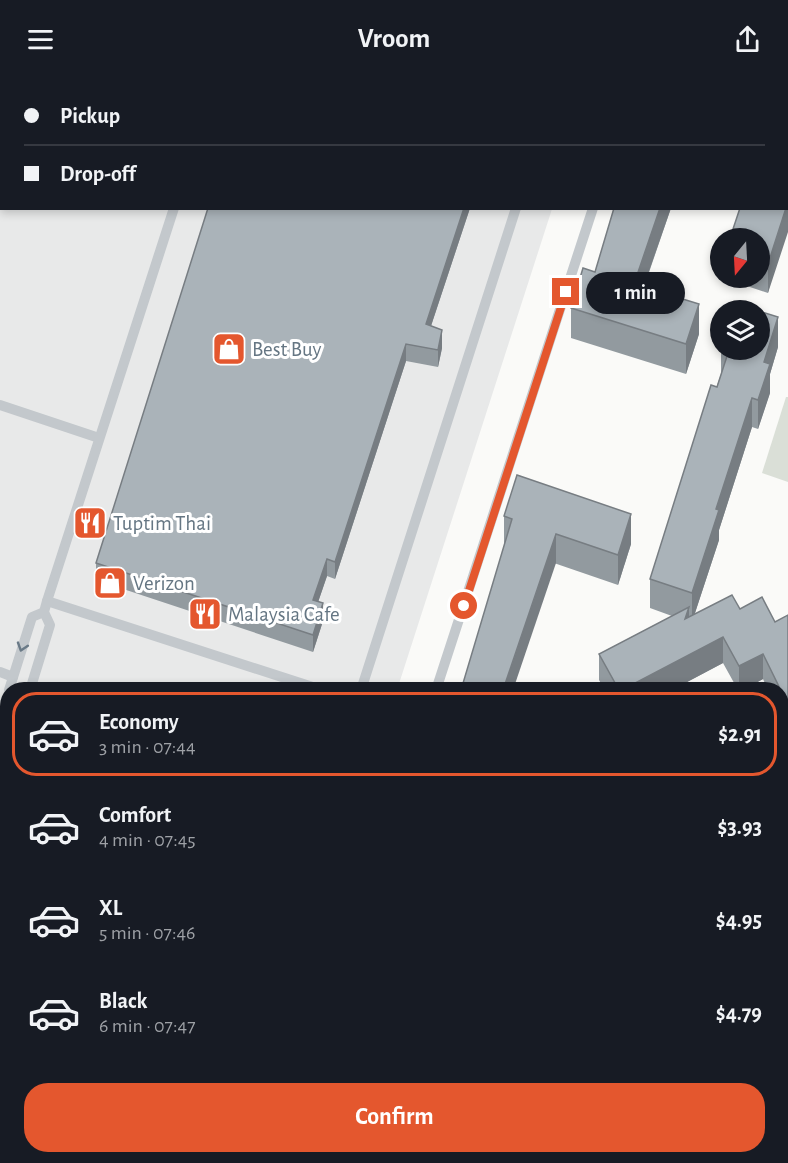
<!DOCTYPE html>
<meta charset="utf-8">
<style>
body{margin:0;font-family:"Alegreya Sans",sans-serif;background:#242831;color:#f1f3f6;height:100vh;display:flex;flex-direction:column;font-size:22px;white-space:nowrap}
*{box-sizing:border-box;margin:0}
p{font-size:20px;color:#9ea1a6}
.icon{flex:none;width:33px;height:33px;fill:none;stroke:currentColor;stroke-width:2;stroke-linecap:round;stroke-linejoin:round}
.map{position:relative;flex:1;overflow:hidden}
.drawer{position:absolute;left:0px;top:604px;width:789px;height:482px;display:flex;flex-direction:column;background:#171b24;border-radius:24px 24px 0 0;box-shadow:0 3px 9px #0003}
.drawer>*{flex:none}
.banner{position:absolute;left:0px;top:0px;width:789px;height:132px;box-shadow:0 3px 9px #0003;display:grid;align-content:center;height:132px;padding:0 24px;background:#171b24}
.needle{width:39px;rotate:198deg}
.buttons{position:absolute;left:710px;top:150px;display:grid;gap:12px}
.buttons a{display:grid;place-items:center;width:60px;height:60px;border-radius:50%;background:#171b24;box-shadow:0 3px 9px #0003;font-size:30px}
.end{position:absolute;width:27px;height:27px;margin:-14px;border:8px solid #e4572e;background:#fff;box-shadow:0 0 0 3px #fff}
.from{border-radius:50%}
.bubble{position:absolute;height:42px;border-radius:21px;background:#171b24;box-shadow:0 3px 9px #0003;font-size:20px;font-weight:700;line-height:42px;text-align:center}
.banner b{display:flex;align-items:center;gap:21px;height:57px;font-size:22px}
.banner b+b{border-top:2px solid #363941}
.banner i{width:15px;height:15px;background:#f1f3f6}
ul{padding:10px 0 0;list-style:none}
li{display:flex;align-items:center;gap:18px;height:84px;margin:0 12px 9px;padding:0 12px;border:3px solid transparent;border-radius:24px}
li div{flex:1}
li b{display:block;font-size:22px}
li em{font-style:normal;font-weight:700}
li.on{border-color:#e4572e}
li>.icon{width:54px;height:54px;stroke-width:1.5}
.cta{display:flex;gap:12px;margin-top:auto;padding:12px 24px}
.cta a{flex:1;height:69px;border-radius:24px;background:#e4572e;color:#fff;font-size:24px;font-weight:700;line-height:69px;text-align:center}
header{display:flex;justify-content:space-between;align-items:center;height:78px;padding:0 24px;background:#171b24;font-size:27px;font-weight:700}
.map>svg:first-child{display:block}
.built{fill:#e8e9e9}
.park{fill:#dadfd7}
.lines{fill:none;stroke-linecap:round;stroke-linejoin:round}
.secondary-casing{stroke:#b3babf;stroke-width:33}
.lane{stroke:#c3c8cc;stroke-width:10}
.street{stroke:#c3c8cc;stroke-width:21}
.secondary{stroke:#fff;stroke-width:30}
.wall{fill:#929a9f}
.shaded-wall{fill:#777d82}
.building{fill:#aab3b9;stroke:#777d82;stroke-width:1.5}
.oneway{stroke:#6a7a87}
.route{stroke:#e4572e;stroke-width:8}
.labels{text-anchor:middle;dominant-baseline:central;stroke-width:6;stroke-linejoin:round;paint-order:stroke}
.poi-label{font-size:21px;fill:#657683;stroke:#fff;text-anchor:start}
</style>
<header><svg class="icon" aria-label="menu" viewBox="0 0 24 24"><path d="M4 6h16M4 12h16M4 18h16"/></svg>Vroom<svg class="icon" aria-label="share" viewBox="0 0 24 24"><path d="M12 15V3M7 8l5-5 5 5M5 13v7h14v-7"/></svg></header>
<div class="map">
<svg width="788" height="1085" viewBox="0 0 788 1085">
<rect width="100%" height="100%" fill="#fafaf8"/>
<!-- built -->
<path class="built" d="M 0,0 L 594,0 L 2,2 L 2,130 L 552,131 L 397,612 L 8,612 L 7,688 L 0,686 Z"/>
<!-- park -->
<path class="park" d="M 786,319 L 788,319 L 788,404 L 762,395 Z"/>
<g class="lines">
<!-- secondary casing -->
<g class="secondary-casing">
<g id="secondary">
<path d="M 0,656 L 8,659"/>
<path d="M 0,714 L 8,717"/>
<path d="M 782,915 L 788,917"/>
<path d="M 782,965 L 788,967"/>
</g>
</g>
<!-- lane -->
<g class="lane">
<path d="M 654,0 L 658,2"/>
<path d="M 218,2 L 218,0"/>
<path d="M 558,2 L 558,0"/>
<path d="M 635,2 L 635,0"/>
<path d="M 788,46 L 788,47"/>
<path d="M 0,327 L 99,360"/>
<path d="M 47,523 L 322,612"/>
<path d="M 0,594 L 13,599"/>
<path d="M 9,612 L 32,539 L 44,534"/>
<path d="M 30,612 L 50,547 L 44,534 L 47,523 L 174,130"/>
<path d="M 361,612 L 516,130"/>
<path d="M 436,612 L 593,130"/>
<path d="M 782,821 L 788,823"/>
</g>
<!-- street -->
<g class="street">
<path d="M 0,979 L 8,989"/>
<path d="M 0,1043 L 8,1038"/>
<path d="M 395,1078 L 401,1085"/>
</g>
<!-- secondary -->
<use href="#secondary" class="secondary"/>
</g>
<!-- wall -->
<g class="wall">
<path d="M 470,130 L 431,248 L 442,270 L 438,289 L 406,283 L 335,501 L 327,498 L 318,524 L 323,543 L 313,574 L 96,502 L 96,485 Z"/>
<path d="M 614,130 L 671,130 L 644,209 L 699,256 L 686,296 L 571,260 L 571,230 L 595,194 Z"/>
<path d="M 788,130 L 768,215 L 726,201 L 726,200 L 759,200 L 759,160 Z"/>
<path d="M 778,269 L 770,296 L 770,315 L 758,351 L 752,349 L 719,452 L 719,462 L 695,535 L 740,531 L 775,544 L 788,537 L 788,653 L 782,639 L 782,612 L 768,612 L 763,601 L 743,612 L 738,612 L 723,585 L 672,612 L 605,612 L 599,602 L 599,576 L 672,538 L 650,530 L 650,501 L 721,296 L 721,273 Z"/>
<path d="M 504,438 L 631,466 L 618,507 L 504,468 Z"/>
<path d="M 788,724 L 788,796 L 782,793 L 782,743 Z"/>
</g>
<!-- shaded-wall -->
<g class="shaded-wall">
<path d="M 788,125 L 788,154 L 768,215 L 768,186 L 786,130 L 788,130 Z"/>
<path d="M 464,130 L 470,130 L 426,263 L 426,246 Z"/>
<path d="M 660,130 L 671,130 L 634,236 L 634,206 Z"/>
<path d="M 699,226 L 699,256 L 686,296 L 686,266 Z"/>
<path d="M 778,239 L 778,269 L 770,296 L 770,315 L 758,351 L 758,322 L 764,284 Z"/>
<path d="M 442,252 L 442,270 L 438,289 L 438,272 Z"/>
<path d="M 406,266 L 406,283 L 335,501 L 335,484 Z"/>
<path d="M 752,320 L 752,349 L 719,452 L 719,462 L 692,544 L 692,515 L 716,431 Z"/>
<path d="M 631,436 L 631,466 L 618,507 L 618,477 Z"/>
<path d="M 556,456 L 556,485 L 513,612 L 503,612 Z"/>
<path d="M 327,481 L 327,498 L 313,539 L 313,522 Z"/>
<path d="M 323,525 L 323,543 L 313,574 L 313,557 Z"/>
<path d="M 689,529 L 689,555 L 685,541 Z"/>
<path d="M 723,559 L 723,585 L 672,612 L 622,612 Z"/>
<path d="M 763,576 L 763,601 L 743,612 L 739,612 L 739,588 Z"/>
</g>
<!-- building -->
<g class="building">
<path d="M 249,0 L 508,0 L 507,2 L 249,2 Z"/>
<path d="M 208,130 L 464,130 L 426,246 L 442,252 L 438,272 L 406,266 L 335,484 L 327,481 L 313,522 L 323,525 L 313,557 L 96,485 Z"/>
<path d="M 614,130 L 660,130 L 634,206 L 699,226 L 686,266 L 571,230 L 583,190 L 595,194 Z"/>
<path d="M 740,130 L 786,130 L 768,186 L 759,183 L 759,160 L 730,160 Z"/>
<path d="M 736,225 L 759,232 L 734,232 Z"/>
<path d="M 759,233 L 778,239 L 764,284 L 770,286 L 758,322 L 752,320 L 716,431 L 719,432 L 692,515 L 650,501 L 711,307 L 717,309 L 728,275 L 721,273 L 721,272 L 759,272 Z"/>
<path d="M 517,397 L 631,436 L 618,477 L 556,456 L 503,612 L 461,612 L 512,441 L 504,438 Z"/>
<path d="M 732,517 L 740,531 L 762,519 L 775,544 L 788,537 L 788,627 L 763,576 L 739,588 L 723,559 L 622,612 L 619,612 L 599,576 L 689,529 L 685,541 Z"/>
<path d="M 788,724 L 788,771 L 782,769 L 782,743 Z"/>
</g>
<!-- one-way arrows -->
<defs><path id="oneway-chevron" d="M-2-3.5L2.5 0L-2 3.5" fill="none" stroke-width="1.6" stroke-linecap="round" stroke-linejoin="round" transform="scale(1.5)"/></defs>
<use class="oneway" href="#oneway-chevron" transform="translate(22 569) rotate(108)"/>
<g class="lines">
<!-- route -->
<path class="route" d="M 464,528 L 566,214"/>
</g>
<!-- icons -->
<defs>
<g id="shop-square" transform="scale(1.725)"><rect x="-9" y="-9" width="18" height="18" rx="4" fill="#e4572e" stroke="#fff"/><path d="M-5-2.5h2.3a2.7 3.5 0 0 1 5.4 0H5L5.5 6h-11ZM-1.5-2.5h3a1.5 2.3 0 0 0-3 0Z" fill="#fff"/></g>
<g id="restaurant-square" transform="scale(1.725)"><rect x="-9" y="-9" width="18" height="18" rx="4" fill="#e4572e" stroke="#fff"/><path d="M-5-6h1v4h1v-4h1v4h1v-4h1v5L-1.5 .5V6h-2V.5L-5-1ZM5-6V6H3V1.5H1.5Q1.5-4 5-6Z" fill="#fff"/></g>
</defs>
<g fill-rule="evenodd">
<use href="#shop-square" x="229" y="271"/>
<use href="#restaurant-square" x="90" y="445"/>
<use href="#shop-square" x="110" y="505"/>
<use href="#restaurant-square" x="205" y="536"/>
</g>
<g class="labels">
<!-- poi labels -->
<g class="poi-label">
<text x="252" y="271">Best Buy</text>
<text x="113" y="445">Tuptim Thai</text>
<text x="133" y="505">Verizon</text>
<text x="228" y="536">Malaysia Cafe</text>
</g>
</g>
</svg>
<div class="buttons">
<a><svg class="needle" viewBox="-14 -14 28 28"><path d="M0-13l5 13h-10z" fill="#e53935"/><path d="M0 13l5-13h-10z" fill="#9ea1a6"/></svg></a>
<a><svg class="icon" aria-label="layers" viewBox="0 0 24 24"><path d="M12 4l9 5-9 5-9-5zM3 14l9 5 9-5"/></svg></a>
</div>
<i class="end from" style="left:464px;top:528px"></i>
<i class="end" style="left:566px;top:214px"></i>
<div class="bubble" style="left:586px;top:194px;width:99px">1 min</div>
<div class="banner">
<b><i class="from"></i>Pickup</b>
<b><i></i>Drop-off</b>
</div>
<section class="drawer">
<ul>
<li class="on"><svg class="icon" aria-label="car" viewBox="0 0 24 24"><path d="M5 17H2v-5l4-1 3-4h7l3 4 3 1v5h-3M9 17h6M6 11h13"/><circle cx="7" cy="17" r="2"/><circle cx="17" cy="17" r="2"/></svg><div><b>Economy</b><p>3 min · 07:44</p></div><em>$2.91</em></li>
<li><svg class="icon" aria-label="car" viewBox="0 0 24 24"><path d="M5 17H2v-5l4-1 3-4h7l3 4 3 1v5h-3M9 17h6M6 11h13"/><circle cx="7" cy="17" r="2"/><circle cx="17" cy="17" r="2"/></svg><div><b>Comfort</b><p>4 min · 07:45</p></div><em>$3.93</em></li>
<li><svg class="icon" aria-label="car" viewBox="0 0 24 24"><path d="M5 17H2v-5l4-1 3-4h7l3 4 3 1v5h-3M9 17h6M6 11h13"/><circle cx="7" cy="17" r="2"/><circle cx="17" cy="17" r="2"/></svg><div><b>XL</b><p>5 min · 07:46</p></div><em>$4.95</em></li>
<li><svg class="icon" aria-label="car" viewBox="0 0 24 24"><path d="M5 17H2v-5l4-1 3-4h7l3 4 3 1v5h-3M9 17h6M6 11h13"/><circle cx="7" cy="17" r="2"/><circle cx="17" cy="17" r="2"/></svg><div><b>Black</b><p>6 min · 07:47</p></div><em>$4.79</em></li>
</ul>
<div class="cta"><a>Confirm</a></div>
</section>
</div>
